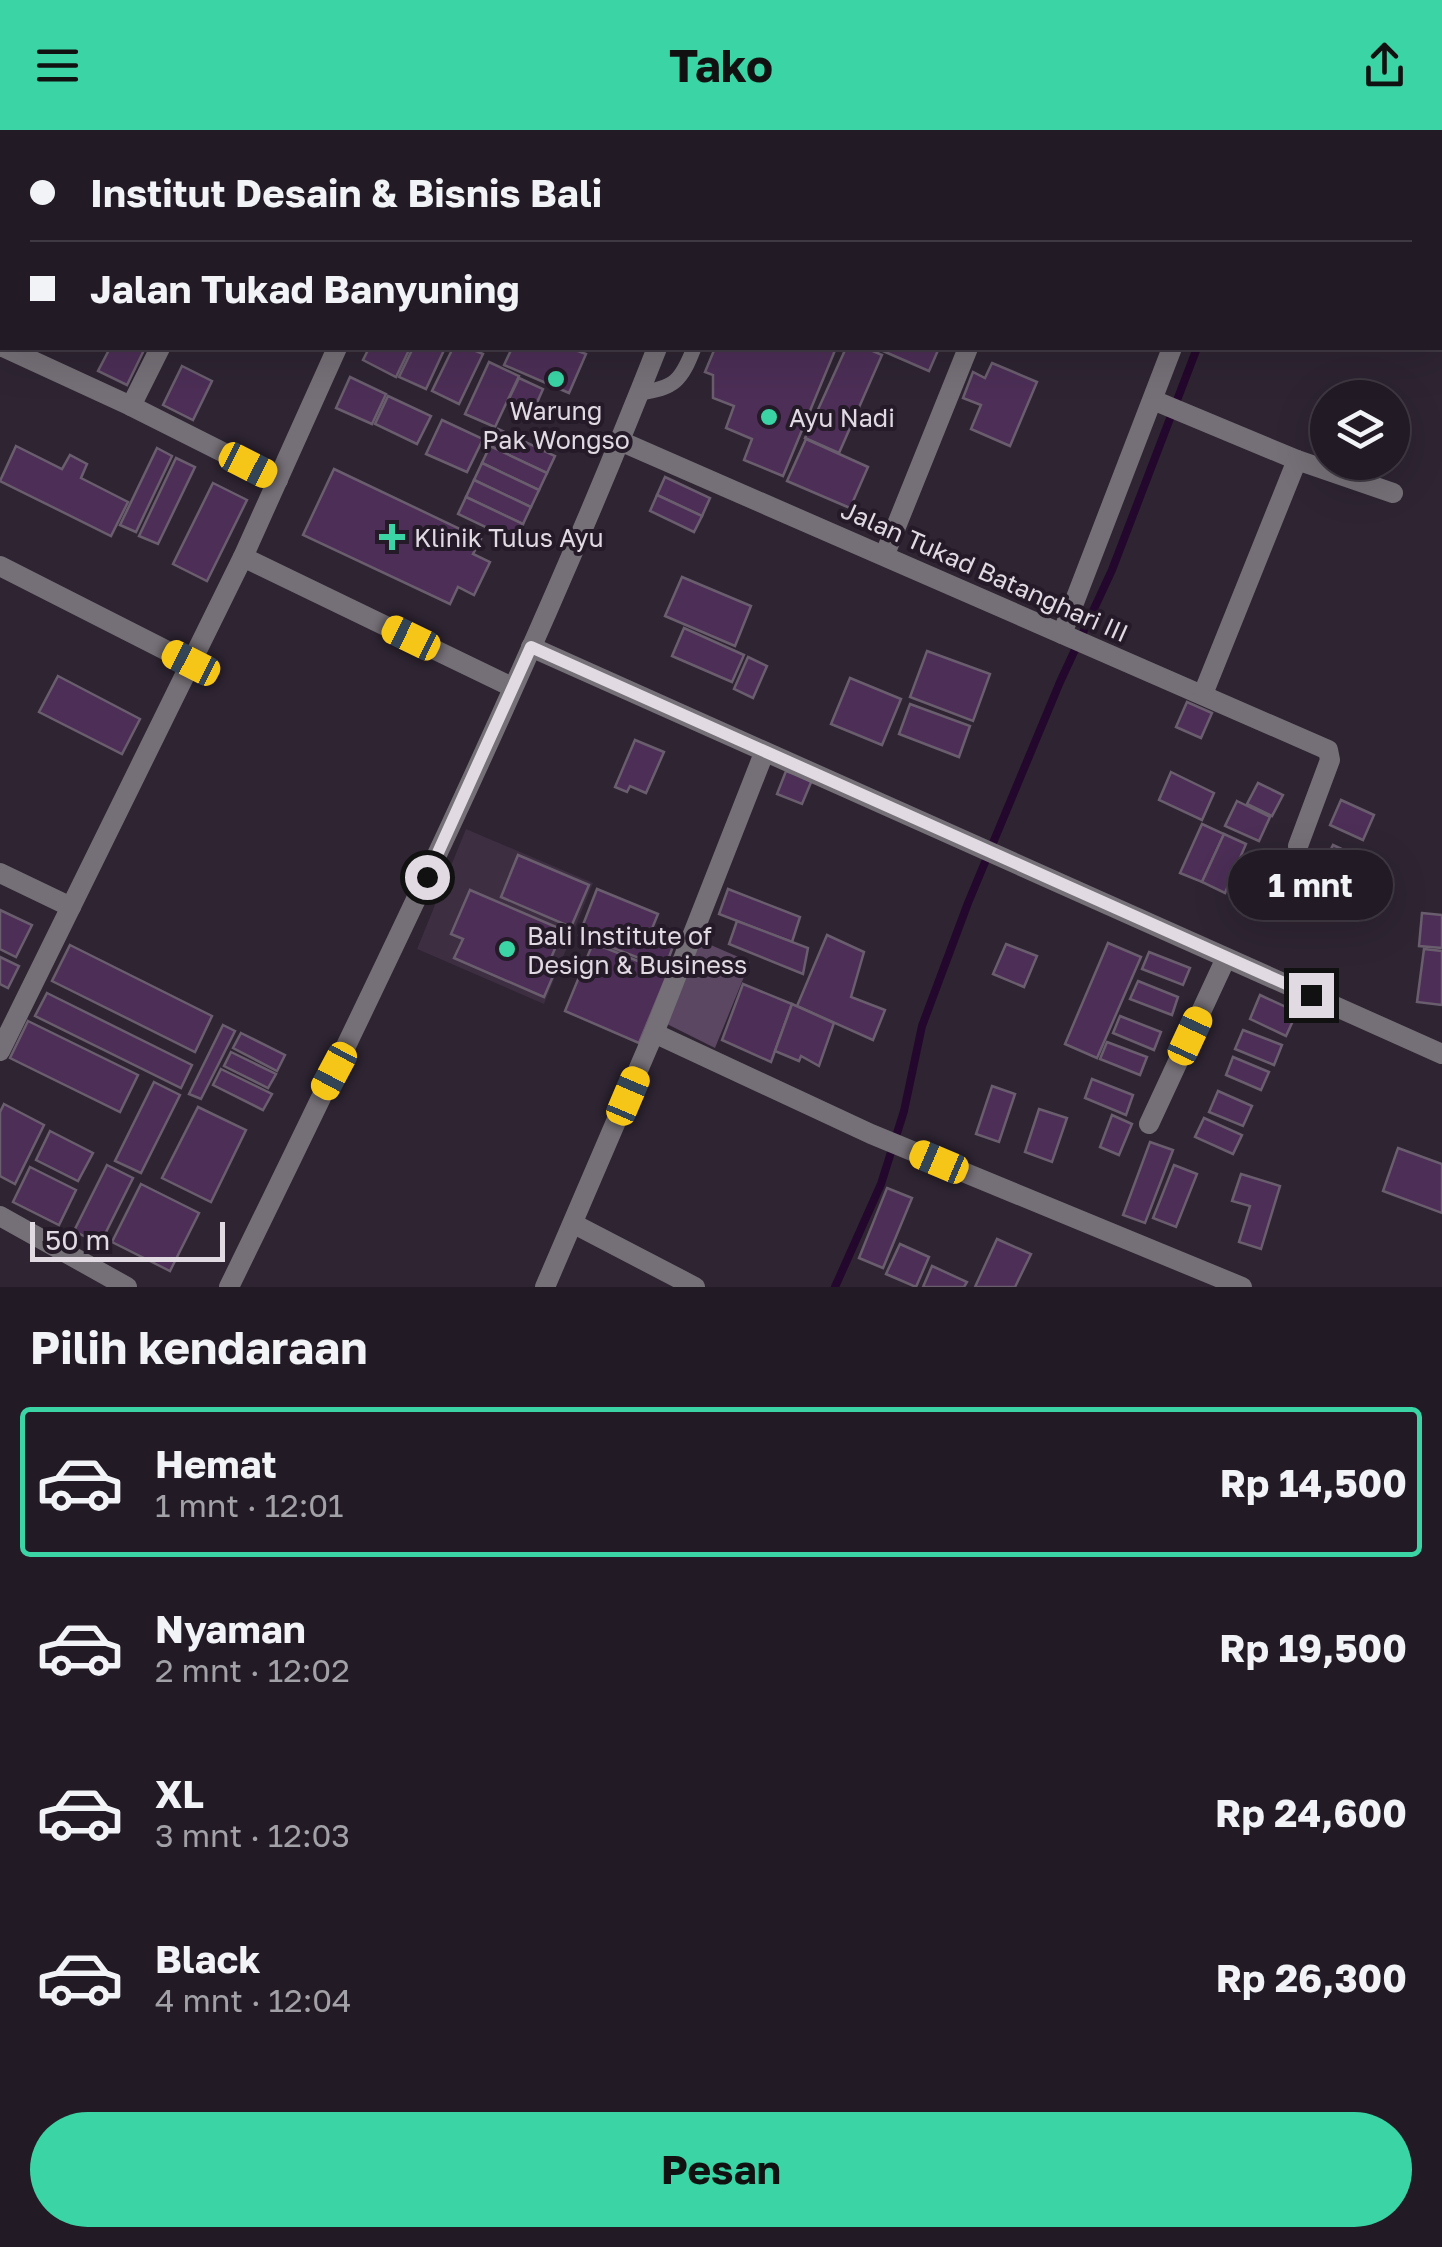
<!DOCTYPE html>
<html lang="id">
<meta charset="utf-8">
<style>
body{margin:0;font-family:"Golos Text",sans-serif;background:#2e2832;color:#f1f3f6;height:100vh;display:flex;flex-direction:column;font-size:38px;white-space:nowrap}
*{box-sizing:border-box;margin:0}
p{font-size:32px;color:#a2a1a7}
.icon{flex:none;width:55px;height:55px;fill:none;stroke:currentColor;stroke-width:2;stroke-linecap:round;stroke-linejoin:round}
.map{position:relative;height:1157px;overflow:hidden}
.details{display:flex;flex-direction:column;background:#221b26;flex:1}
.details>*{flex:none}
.hud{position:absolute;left:0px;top:0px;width:1442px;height:220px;box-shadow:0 10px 40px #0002,0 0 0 2px #3f3943;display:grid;align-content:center;height:220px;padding:0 30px;background:#221b26}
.controls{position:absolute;left:1310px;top:250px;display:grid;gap:20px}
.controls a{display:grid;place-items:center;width:100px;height:100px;border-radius:50%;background:#221b26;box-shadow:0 10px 40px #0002,0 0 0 2px #3f3943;font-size:50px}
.scale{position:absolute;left:30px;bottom:25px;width:195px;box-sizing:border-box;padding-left:10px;border:5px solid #e1dae3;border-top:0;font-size:28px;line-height:35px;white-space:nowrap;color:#e1dae3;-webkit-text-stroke:8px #241a28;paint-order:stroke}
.end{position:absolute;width:45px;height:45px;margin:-22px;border:12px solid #e1dae3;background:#111;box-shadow:0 0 0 5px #111}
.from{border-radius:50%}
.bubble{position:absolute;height:70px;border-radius:35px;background:#221b26;box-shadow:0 10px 40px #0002,0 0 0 2px #3f3943;font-size:32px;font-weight:700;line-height:70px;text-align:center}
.car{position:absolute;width:30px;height:60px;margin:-30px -15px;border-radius:12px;box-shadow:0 0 8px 2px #0007;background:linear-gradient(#f5c518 24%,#345 0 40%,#f5c518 0 76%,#345 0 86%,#f5c518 0)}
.hud b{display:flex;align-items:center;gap:35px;height:95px;font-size:38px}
.hud b+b{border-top:2px solid #3f3943}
.hud i{width:25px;height:25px;background:#f1f3f6}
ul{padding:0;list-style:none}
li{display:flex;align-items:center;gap:30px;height:150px;margin:0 20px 15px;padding:0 10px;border:5px solid transparent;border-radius:10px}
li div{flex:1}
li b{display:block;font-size:38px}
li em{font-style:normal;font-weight:700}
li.on{border-color:#3ad4a5}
li>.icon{width:90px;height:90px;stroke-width:1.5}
h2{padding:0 30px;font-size:45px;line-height:120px}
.primary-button{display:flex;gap:20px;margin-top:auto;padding:20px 30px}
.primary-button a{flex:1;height:115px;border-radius:60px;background:#3ad4a5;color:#111;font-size:40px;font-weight:700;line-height:115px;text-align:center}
header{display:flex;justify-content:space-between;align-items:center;height:130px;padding:0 30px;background:#3ad4a5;color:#111;font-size:45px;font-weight:700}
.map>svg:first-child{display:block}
.built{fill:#3d2e41}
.green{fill:#5c4763}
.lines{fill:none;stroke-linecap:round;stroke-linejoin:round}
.stream{stroke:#24072c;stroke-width:8}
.building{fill:#4c2e56;stroke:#6a5e6e;stroke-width:2.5}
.service{stroke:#757077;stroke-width:15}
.minor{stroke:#757077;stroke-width:20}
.tertiary{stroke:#757077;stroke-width:20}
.route{stroke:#e1dae3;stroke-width:12}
.poi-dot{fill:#3ad4a5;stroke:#241a28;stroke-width:4}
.labels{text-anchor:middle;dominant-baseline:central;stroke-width:8;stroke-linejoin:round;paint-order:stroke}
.poi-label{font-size:25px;fill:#e1dae3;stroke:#241a28;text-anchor:start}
.street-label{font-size:25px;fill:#e1dae3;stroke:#241a28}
</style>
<header><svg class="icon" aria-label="menu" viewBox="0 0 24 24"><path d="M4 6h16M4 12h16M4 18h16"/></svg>Tako<svg class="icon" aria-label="share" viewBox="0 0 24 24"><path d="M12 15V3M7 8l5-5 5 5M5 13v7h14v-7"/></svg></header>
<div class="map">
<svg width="1442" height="1157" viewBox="0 0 1442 1157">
<rect width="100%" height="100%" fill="#2e2432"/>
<!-- built -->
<path class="built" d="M 466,699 L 593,753 L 544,874 L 417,819 Z"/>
<!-- green -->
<path class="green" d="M 697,809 L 750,832 L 715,918 L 663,892 Z"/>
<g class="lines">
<!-- stream -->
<g class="stream">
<path d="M 1299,2 L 1301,0"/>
<path d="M 835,1157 L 881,1054 L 904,981 L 922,896 L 968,773 L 1060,552 L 1112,440 L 1197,218"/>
</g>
</g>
<!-- building -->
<g class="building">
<path d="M 110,218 L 145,218 L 127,255 L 98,241 Z"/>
<path d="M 369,218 L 410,218 L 396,247 L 363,230 Z"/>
<path d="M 413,218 L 445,218 L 426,259 L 399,247 Z"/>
<path d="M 453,218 L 469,218 L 483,224 L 459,274 L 432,261 Z"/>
<path d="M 512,218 L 570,218 L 586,224 L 569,263 L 504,235 Z"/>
<path d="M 715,218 L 836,218 L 783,346 L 744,330 L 752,309 L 726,298 L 734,276 L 713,268 L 713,245 L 705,242 Z"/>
<path d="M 846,218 L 866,218 L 882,225 L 839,323 L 805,308 Z"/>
<path d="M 876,218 L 939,218 L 929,241 Z"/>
<path d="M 489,232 L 519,246 L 495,297 L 465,284 Z"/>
<path d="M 992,233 L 1037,252 L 1010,316 L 971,299 L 981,275 L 963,268 L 973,242 L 985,248 Z"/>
<path d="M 182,236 L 212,251 L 193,290 L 163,275 Z"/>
<path d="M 350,247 L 386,264 L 372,294 L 336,278 Z"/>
<path d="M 519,248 L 543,259 L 532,284 L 507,273 Z"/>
<path d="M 388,266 L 431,286 L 417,314 L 375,294 Z"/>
<path d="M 442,290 L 483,309 L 467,342 L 426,324 Z"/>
<path d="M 498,299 L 555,326 L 547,343 L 490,316 Z"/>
<path d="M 806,309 L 868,337 L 850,378 L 787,351 Z"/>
<path d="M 16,316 L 62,339 L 70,325 L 87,334 L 81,348 L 128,372 L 111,406 L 0,351 Z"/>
<path d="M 490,316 L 547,343 L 539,360 L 482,333 Z"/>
<path d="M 157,318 L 172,326 L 136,402 L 120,395 Z"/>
<path d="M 176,328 L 195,337 L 158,414 L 139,406 Z"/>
<path d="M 482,333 L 539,360 L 531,377 L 474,350 Z"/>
<path d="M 334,339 L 481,409 L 473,424 L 490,432 L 474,465 L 458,457 L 450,474 L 303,405 Z"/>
<path d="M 665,347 L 710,368 L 702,386 L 657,365 Z"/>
<path d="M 474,350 L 531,377 L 523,394 L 466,367 Z"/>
<path d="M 213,353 L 247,370 L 207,451 L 173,434 Z"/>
<path d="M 657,365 L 702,386 L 694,402 L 650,381 Z"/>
<path d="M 466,367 L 523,394 L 515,411 L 458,384 Z"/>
<path d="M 682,447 L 751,476 L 735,516 L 665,486 Z"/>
<path d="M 684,498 L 744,525 L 732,552 L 672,526 Z"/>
<path d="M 927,521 L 990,544 L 973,591 L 910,567 Z"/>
<path d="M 748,527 L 767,536 L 753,568 L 734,559 Z"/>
<path d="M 58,546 L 140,589 L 122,624 L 39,582 Z"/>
<path d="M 850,548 L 901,569 L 882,615 L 831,594 Z"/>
<path d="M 1187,572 L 1212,583 L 1201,608 L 1176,597 Z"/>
<path d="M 910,574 L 970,596 L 959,627 L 899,604 Z"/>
<path d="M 635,610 L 664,622 L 646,663 L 630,656 L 627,662 L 615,657 Z"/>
<path d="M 786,641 L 812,650 L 802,674 L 777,664 Z"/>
<path d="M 1171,642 L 1214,663 L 1202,690 L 1159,670 Z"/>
<path d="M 1258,653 L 1283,665 L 1272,686 L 1247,674 Z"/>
<path d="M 1341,670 L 1374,685 L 1363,710 L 1330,695 Z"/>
<path d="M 1237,671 L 1270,687 L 1259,711 L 1225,696 Z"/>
<path d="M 1202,694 L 1224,704 L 1202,752 L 1180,743 Z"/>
<path d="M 1224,704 L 1246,714 L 1225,763 L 1202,752 Z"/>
<path d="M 1333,715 L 1357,726 L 1346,749 L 1322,738 Z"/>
<path d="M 518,725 L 589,755 L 571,797 L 501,767 Z"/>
<path d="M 597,759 L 658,784 L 651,801 L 675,811 L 665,838 L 579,805 Z"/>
<path d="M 728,759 L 800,787 L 792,812 L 719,784 Z"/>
<path d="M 470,760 L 563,800 L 548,835 L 556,839 L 544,867 L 454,828 L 463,809 L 451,804 Z"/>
<path d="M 0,780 L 32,795 L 16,827 L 0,819 Z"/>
<path d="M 1422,783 L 1442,785 L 1442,818 L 1419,816 Z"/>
<path d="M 737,791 L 808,818 L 803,844 L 729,814 Z"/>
<path d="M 827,805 L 864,822 L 851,867 L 885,880 L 873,910 L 797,876 Z"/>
<path d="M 593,813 L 668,843 L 639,913 L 565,881 Z"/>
<path d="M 1108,813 L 1141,827 L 1097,928 L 1065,914 Z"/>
<path d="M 1006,814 L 1037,826 L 1024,857 L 993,844 Z"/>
<path d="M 70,815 L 212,886 L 195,922 L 52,851 Z"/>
<path d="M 1424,819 L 1442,821 L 1442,875 L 1417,872 Z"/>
<path d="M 1149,822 L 1190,838 L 1183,855 L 1142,839 Z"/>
<path d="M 0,827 L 19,836 L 8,858 L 0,854 Z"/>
<path d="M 1138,851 L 1178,867 L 1172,885 L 1130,869 Z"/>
<path d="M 743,854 L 792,874 L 771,932 L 722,910 Z"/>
<path d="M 47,863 L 192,935 L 181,958 L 35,886 Z"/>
<path d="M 1260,865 L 1297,882 L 1286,906 L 1250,889 Z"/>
<path d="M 792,874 L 834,893 L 819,936 L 801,926 L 799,931 L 775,921 Z"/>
<path d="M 1120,886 L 1161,902 L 1154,920 L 1113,903 Z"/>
<path d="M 28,891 L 138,945 L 120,982 L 10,928 Z"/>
<path d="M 223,895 L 235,901 L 201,969 L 189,964 Z"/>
<path d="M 1243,900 L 1282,915 L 1274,935 L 1235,919 Z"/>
<path d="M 241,903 L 285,925 L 277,941 L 233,918 Z"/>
<path d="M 1107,912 L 1147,927 L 1140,945 L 1100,929 Z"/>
<path d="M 231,922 L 276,944 L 268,958 L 224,936 Z"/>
<path d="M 1233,927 L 1269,942 L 1261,960 L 1226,945 Z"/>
<path d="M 221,939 L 272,964 L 263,980 L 213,955 Z"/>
<path d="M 1092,949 L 1133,965 L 1126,985 L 1085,968 Z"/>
<path d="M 154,952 L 180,965 L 141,1043 L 115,1031 Z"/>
<path d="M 992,956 L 1015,964 L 999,1012 L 976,1004 Z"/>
<path d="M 1218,961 L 1252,976 L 1243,996 L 1209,982 Z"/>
<path d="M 4,974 L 44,995 L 15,1054 L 0,1046 L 0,982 Z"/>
<path d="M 198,977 L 246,1000 L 211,1072 L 162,1048 Z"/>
<path d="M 1039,979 L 1067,988 L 1052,1032 L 1025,1022 Z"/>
<path d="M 1112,985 L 1132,994 L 1119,1025 L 1100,1017 Z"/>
<path d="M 1204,988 L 1242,1005 L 1233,1024 L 1195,1007 Z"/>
<path d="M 50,1001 L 93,1023 L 78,1051 L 36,1030 Z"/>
<path d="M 1150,1012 L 1173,1020 L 1145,1093 L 1123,1085 Z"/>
<path d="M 1398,1018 L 1442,1034 L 1442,1083 L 1383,1061 Z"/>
<path d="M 107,1035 L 133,1048 L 100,1114 L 74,1101 Z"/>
<path d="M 1174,1035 L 1197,1044 L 1176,1097 L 1153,1088 Z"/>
<path d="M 30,1037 L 76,1060 L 59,1095 L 13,1072 Z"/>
<path d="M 1241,1044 L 1280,1056 L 1261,1119 L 1239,1112 L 1250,1076 L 1232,1071 Z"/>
<path d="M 141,1054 L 199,1083 L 170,1141 L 112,1112 Z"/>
<path d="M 887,1058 L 912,1068 L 883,1138 L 859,1128 Z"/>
<path d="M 997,1109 L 1031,1124 L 1015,1157 L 975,1157 Z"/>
<path d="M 900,1114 L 929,1127 L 916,1157 L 886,1144 Z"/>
<path d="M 932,1136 L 967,1152 L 964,1157 L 923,1157 Z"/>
</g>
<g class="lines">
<!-- service -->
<path class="service" d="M 639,263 C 675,258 681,251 694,218"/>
<!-- minor -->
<g class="minor">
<path d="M 83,0 L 88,2"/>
<path d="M 586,0 L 591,2"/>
<path d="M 1263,0 L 1265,2"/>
<path d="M 434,2 L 435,0"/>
<path d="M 1054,2 L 1055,0"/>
<path d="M 5,218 L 131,276 L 278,350"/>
<path d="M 1153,270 L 1297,330 L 1393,363"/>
<path d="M 131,276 L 160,218"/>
<path d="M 620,311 L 1328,620 L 1330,630 L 1298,716"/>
<path d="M 885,424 L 968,218"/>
<path d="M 243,427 L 512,557"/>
<path d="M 0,436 L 191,533"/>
<path d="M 1062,504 L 1172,218"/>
<path d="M 531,517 L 1442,924"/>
<path d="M 1203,564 L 1297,330"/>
<path d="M 0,743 L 71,777"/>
<path d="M 654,903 L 871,1004 L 1242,1157"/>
<path d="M 0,921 L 243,427 L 337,218"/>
<path d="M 1149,994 L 1226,828"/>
<path d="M 0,1086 L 127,1157"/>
<path d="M 574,1094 L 695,1157"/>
<path d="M 545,1157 L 654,903 L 764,623"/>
</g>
<!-- tertiary -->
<g class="tertiary">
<path d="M 746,2 L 747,0"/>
<path d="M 229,1157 C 380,848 531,538 657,218"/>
</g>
</g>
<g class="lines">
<!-- route -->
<path class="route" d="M 427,747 L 531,517 L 1311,865"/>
</g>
<!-- markers -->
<g class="poi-dot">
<circle cx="556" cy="249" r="10"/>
<circle cx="769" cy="287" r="10"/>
<path d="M387 392h10v10h10v10h-10v10h-10v-10h-10v-10h10z"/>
<circle cx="507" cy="819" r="10"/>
</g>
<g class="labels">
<!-- poi labels -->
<g class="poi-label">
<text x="556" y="280" text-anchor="middle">Warung<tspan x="556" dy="29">Pak Wongso</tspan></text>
<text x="789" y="287">Ayu Nadi</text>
<text x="414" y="407">Klinik Tulus Ayu</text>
<text x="527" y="805">Bali Institute of<tspan x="527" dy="29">Design &amp; Business</tspan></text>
</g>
<!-- street labels -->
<g class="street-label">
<text transform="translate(985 441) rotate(24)">Jalan Tukad Batanghari III</text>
</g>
</g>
</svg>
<div class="controls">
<a><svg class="icon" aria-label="layers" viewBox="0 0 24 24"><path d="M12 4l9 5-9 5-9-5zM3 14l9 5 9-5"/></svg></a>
</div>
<div class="scale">50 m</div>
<i class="end from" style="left:427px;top:747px"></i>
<i class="end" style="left:1311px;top:865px"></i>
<div class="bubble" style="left:1228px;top:720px;width:165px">1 mnt</div>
<i class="car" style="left:248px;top:335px;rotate:117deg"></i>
<i class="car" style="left:411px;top:508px;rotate:296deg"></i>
<i class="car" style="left:191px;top:533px;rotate:297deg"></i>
<i class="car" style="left:1190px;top:906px;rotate:25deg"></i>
<i class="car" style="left:334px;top:941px;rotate:208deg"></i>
<i class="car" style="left:628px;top:966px;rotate:23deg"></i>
<i class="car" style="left:939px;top:1032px;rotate:293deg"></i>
<div class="hud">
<b><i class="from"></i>Institut Desain &amp; Bisnis Bali</b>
<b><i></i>Jalan Tukad Banyuning</b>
</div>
</div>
<section class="details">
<h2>Pilih kendaraan</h2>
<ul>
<li class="on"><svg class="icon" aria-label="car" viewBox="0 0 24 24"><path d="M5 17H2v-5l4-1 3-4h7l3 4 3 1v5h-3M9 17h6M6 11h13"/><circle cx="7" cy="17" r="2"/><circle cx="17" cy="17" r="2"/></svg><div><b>Hemat</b><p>1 mnt · 12:01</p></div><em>Rp 14,500</em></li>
<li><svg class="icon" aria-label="car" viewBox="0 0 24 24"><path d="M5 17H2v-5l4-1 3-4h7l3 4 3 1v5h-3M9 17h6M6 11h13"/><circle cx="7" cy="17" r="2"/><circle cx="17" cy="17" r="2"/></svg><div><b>Nyaman</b><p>2 mnt · 12:02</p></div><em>Rp 19,500</em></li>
<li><svg class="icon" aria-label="car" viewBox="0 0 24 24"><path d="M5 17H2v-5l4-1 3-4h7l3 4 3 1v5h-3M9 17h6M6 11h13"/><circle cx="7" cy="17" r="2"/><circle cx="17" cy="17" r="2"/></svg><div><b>XL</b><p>3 mnt · 12:03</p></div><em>Rp 24,600</em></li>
<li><svg class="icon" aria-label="car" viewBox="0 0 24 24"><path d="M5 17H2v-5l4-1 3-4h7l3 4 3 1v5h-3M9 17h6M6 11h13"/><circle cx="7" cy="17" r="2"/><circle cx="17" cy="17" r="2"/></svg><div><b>Black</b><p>4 mnt · 12:04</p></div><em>Rp 26,300</em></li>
</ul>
<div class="primary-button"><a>Pesan</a></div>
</section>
